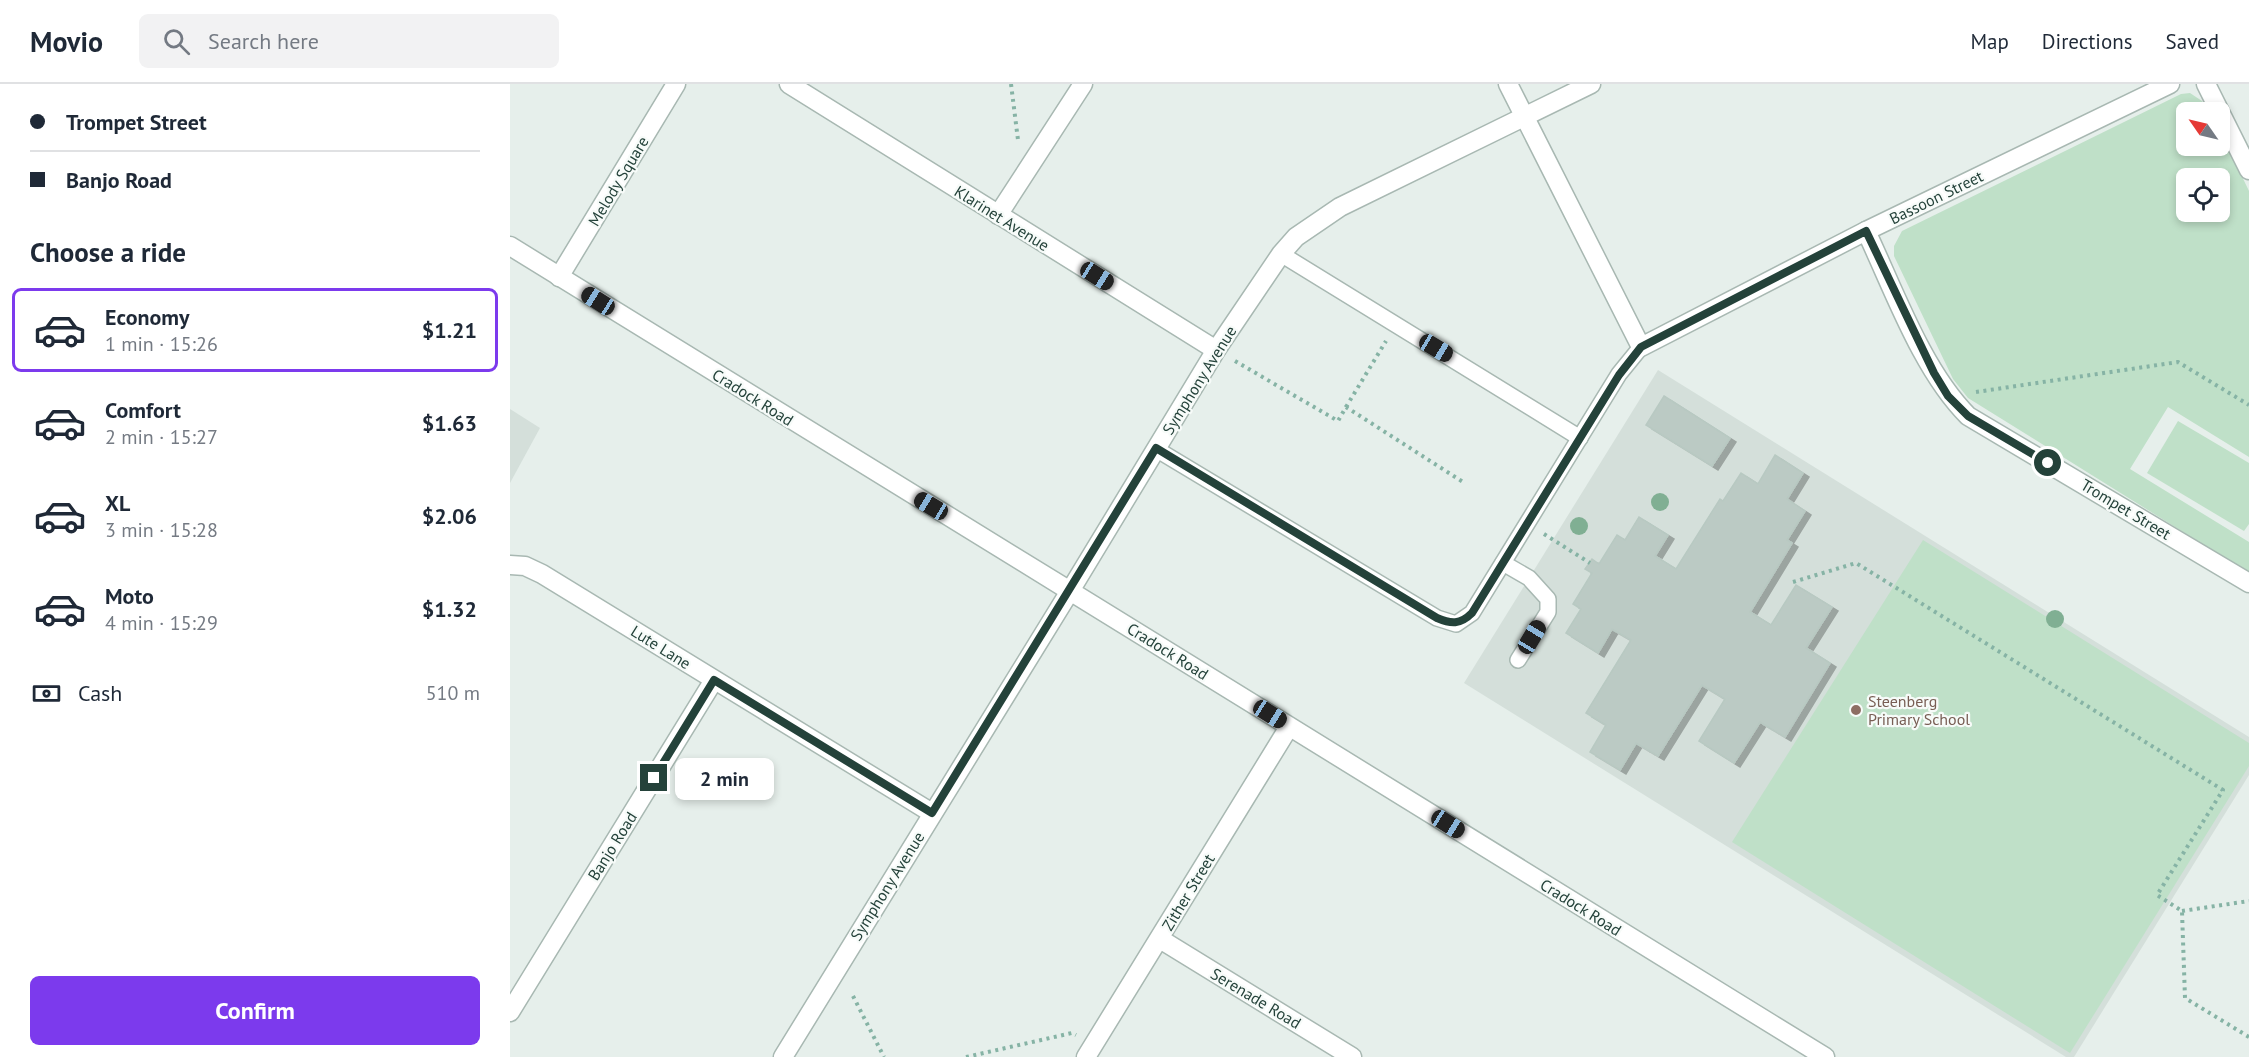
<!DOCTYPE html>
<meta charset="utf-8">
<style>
body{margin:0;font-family:"PT Sans",sans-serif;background:#f2f2f3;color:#1f2937;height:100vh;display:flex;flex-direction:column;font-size:22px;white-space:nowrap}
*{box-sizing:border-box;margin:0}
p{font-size:20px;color:#747a83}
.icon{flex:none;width:33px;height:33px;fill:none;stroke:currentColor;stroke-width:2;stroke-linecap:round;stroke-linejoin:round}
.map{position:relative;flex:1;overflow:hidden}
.details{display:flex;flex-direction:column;background:#fff;width:510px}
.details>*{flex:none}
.banner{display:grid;align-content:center;height:132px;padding:0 30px;background:#fff}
.needle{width:39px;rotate:304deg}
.fabs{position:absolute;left:1666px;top:18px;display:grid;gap:12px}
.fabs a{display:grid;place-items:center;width:54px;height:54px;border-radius:9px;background:#fff;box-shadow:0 3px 9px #0003;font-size:30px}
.end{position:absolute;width:27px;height:27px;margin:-14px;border:8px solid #24423a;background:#fff;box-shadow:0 0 0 3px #fff}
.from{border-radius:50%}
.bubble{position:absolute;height:42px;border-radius:9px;background:#fff;box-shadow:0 3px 9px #0003;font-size:20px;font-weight:800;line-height:42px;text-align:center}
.car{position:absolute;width:18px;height:36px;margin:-18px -9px;border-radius:8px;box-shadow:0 0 4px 2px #0007;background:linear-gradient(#222 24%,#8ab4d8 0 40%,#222 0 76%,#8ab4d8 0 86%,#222 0)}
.banner b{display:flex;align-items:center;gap:21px;height:57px;font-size:22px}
.banner b+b{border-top:2px solid #e0e1e3}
.banner i{width:15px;height:15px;background:#1f2937}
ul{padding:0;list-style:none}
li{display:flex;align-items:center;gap:18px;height:84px;margin:0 12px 9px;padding:0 18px;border:3px solid transparent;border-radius:9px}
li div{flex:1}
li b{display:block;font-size:22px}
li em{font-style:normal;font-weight:800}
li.on{border-color:#7c3aed}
li>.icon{width:54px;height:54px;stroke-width:1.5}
h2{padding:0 30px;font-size:27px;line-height:72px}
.pay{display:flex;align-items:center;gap:15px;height:66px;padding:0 30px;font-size:22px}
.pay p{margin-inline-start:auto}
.action{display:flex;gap:12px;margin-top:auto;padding:12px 30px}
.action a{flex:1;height:69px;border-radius:9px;background:#7c3aed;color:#fff;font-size:24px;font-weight:800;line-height:69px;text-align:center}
header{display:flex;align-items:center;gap:36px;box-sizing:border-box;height:84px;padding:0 30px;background:#fff;border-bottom:2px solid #e0e1e3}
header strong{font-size:28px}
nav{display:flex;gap:33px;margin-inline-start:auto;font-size:21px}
.search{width:420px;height:54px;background:#f2f2f3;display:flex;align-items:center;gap:15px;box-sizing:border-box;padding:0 21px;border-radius:9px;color:#747a83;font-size:22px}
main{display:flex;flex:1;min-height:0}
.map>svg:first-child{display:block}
.built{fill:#d4dfda}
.green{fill:#bfe0c8;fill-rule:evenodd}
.building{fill:#bbcac4;stroke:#b8c9c2;stroke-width:1.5;filter:url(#shadow)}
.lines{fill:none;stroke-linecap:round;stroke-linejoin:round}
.service-casing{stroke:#a8b8b2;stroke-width:18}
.minor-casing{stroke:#a8b8b2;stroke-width:21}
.tertiary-casing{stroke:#a8b8b2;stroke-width:21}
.path{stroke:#86b3a5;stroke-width:4;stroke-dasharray:3 4.5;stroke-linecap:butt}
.service{stroke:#fff;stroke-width:15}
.minor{stroke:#fff;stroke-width:18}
.tertiary{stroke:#fff;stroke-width:18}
.tree{fill:#80af93}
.route{stroke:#24423a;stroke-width:8}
.education-dot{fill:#8d6e63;stroke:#f7fbf9;stroke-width:2}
.labels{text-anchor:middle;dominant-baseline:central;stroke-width:4.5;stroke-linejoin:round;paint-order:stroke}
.street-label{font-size:16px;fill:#24423a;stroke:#f7fbf9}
.education-label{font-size:16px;fill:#785e54;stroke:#f7fbf9;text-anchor:start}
</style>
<header>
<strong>Movio</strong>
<div class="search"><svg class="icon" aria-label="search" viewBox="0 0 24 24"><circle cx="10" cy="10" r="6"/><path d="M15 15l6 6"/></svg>Search here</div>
<nav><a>Map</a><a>Directions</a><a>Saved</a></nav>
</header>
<main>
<section class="details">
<div class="banner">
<b><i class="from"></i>Trompet Street</b>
<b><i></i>Banjo Road</b>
</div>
<h2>Choose a ride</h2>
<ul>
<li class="on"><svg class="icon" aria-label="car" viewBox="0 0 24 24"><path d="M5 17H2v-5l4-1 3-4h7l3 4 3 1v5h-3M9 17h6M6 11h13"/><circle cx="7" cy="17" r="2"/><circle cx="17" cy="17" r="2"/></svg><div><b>Economy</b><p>1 min · 15:26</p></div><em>$1.21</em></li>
<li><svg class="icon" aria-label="car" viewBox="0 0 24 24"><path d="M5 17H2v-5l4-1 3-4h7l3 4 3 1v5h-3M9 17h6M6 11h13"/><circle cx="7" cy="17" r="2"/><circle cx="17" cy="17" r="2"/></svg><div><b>Comfort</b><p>2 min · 15:27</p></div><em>$1.63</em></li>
<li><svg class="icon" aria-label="car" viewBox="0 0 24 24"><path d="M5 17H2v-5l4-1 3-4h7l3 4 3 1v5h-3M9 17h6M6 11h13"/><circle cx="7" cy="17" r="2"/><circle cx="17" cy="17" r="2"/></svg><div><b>XL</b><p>3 min · 15:28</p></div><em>$2.06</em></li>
<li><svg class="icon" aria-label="car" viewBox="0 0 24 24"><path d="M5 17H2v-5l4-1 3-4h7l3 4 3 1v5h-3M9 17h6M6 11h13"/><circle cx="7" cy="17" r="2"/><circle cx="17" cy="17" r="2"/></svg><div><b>Moto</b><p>4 min · 15:29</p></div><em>$1.32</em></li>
</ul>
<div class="pay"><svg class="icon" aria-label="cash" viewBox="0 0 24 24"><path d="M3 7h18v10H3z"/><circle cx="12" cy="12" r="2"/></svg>Cash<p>510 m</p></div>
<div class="action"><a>Confirm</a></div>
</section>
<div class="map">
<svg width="1739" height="973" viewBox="0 0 1739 973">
<defs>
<filter id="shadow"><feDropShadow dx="6" dy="4" stdDeviation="0" flood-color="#0004"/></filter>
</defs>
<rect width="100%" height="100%" fill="#e6efeb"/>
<!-- built -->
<g class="built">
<path d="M 1148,286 L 1739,653 L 1739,691 L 1564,973 L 1556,973 L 954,599 Z"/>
<path d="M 0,325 L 30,344 L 0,399 Z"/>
</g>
<!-- green -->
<g class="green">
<path d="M 1680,9 L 1692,17 L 1701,28 L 1677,28 L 1677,62 L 1710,62 L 1710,47 L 1739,107 L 1739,373 L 1658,323 L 1620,385 L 1739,458 L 1739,489 L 1458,314 L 1443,295 L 1384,172 L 1384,162 L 1392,147 L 1671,10 ZM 1677,94 L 1710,94 L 1710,128 L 1677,128 Z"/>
<path d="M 1668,337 L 1739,379 L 1739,440 L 1734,447 L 1637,389 Z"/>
<path d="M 1413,456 L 1739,659 L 1739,682 L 1560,969 L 1222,758 Z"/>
</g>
<!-- building -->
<g class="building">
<path d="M 1154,312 L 1220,354 L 1202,382 L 1136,341 Z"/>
<path d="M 1265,371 L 1293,389 L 1277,415 L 1295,427 L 1277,456 L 1282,459 L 1240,528 L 1261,541 L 1286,501 L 1322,523 L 1296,564 L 1320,579 L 1275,653 L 1250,638 L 1224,679 L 1189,657 L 1215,615 L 1192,601 L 1148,672 L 1126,659 L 1110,686 L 1080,668 L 1096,641 L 1076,629 L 1121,556 L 1102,545 L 1088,569 L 1056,549 L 1071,525 L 1063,520 L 1082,489 L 1075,485 L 1082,475 L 1089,480 L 1107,451 L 1115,456 L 1129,433 L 1158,451 L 1145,472 L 1166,485 L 1210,415 L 1213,417 L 1231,389 L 1248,400 Z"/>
</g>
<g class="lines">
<!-- service casing -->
<g class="service-casing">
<g id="service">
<path d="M 771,170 L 1070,354"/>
<path d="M 646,365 L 907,522 L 927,534 L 946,540 L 962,529 L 1109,290 L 1131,263"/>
<path d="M 993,479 L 1019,494 L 1038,515 L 1038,528 L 1008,576"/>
</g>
</g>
<!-- minor casing -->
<g class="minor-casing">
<g id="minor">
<path d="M 279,0 L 706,266"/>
<path d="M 998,0 L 1131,263 L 1356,147 L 1660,0"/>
<path d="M 1081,0 L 830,123 L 786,153 L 771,170 L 706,266 L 560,507 L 1315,973"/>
<path d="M 1696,0 L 1739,86"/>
<path d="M 488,131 L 573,0"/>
<path d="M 1356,147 C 1384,206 1412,286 1458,332 L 1739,499"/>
<path d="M 49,193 L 166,0"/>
<path d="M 0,481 L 15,482 L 32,490 L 422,729"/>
<path d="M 650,855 L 842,973"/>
<path d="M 0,928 L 204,596"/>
<path d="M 576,973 L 779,643"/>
</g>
</g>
<!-- tertiary casing -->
<g class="tertiary-casing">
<path id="tertiary" d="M 0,162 L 560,507 L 273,973"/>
</g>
<!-- path -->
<g class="path">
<path d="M 501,0 L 508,56"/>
<path d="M 725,277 L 828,337 L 836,323 L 953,398"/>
<path d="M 1466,308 L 1668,278 L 1739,321"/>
<path d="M 836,323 L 876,257"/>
<path d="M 1034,450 L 1080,479"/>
<path d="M 1283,498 L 1346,479 L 1713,706 L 1647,811 L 1672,827 L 1675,914 L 1739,953"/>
<path d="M 1672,827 L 1739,817"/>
<path d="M 343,912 L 374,973"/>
<path d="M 456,973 L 562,949 L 566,951"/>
</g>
<!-- service -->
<use href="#service" class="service"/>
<!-- minor -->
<use href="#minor" class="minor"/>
<!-- tertiary -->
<use href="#tertiary" class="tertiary"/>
</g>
<!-- trees -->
<g class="tree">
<circle cx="1150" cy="418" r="9"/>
<circle cx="1069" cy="442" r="9"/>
<circle cx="1545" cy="535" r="9"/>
</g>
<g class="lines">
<!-- route -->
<path class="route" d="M 144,694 L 204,596 L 422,729 L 646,364 L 927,534 C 941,540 950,541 962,529 L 1109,291 L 1131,263 L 1356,147 L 1424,289 L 1438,312 L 1458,332 L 1538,379"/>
</g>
<!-- markers -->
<circle class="education-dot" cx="1346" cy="626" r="6"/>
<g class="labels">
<!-- street labels -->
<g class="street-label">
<text transform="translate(108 97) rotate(-59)">Melody Square</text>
<text transform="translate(1426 113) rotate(-26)">Bassoon Street</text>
<text transform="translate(492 134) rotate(32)">Klarinet Avenue</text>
<text transform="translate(689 296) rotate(-58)">Symphony Avenue</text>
<text transform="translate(243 313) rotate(32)">Cradock Road</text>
<text transform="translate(1616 425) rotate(31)">Trompet Street</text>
<text transform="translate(151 563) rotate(32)">Lute Lane</text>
<text transform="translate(658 567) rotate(32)">Cradock Road</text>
<text transform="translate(102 762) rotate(-58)">Banjo Road</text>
<text transform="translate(377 802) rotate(-58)">Symphony Avenue</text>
<text transform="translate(678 808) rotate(-59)">Zither Street</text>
<text transform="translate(1071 823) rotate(32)">Cradock Road</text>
<text transform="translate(746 914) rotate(31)">Serenade Road</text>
</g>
<!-- education labels -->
<g class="education-label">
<text x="1358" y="617">Steenberg<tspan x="1358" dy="18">Primary School</tspan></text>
</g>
</g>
</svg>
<div class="fabs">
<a><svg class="needle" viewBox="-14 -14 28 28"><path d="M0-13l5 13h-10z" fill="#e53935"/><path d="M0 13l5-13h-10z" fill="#747a83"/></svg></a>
<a><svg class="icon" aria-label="locate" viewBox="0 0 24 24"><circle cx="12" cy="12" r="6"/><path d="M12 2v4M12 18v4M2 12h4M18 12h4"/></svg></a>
</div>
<i class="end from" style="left:1538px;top:379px"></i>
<i class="end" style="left:144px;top:694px"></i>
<div class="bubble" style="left:165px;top:674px;width:99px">2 min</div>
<i class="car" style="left:587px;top:192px;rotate:122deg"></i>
<i class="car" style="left:88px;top:217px;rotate:302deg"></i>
<i class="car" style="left:926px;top:264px;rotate:121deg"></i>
<i class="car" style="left:421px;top:422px;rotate:301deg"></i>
<i class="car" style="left:1022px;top:553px;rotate:31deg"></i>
<i class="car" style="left:760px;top:630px;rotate:122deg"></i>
<i class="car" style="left:938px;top:740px;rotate:122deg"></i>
</div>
</main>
